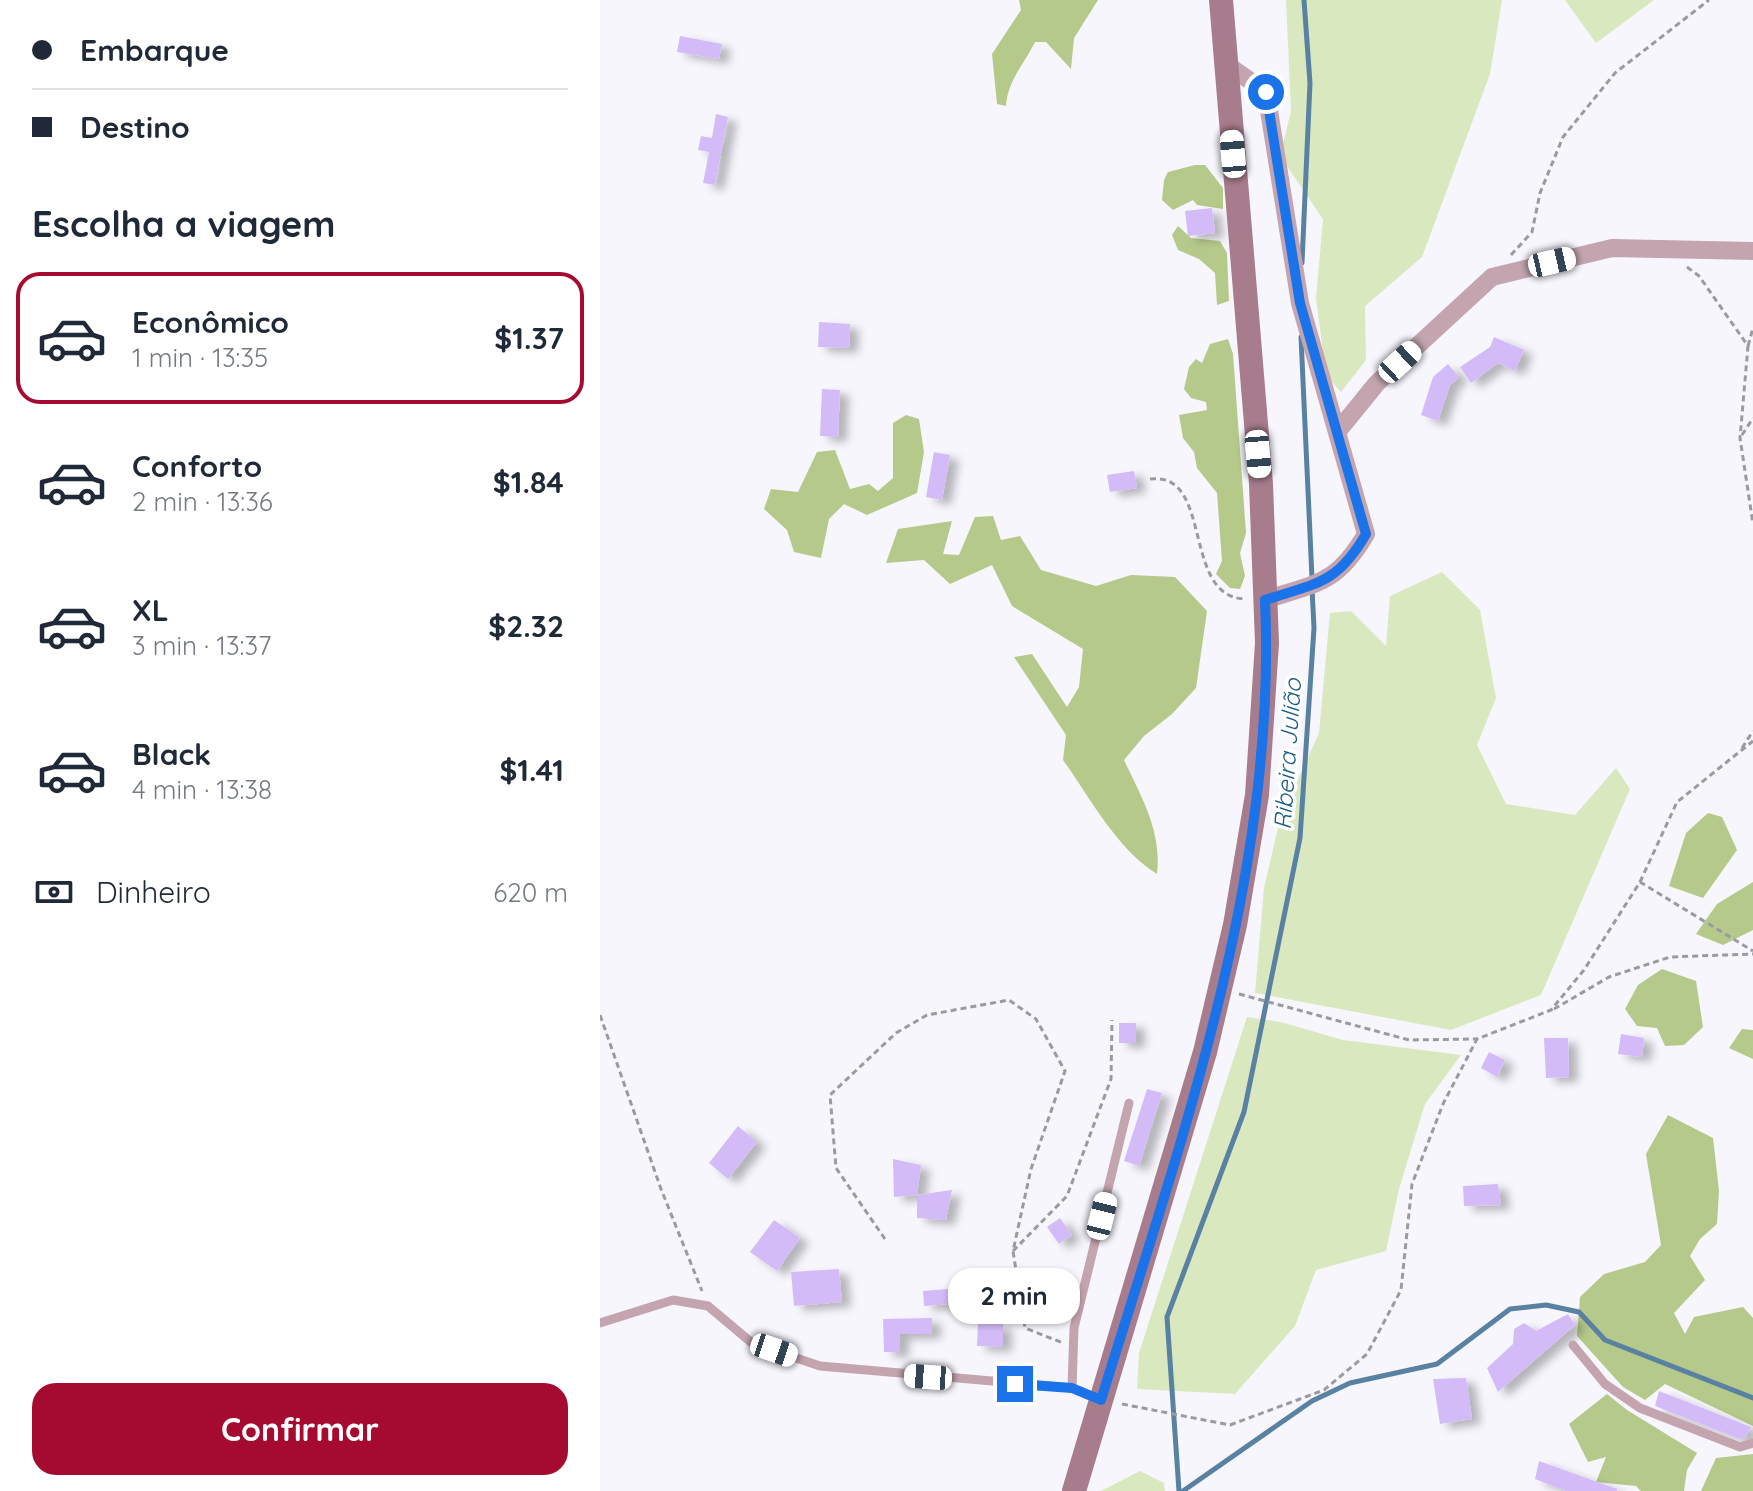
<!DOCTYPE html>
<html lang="pt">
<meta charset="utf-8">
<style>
body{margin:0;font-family:Quicksand,sans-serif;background:#f6f6f7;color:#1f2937;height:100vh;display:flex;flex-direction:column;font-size:30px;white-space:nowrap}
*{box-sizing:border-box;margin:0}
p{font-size:26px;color:#747a83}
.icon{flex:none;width:44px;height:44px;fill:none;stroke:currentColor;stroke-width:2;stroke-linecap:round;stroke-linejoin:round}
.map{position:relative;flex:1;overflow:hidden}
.side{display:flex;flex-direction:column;background:#fff;width:600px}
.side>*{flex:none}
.guide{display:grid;align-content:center;height:176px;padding:0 32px;background:#fff}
.end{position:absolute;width:36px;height:36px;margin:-18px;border:10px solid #1a73e8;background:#fff;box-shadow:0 0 0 4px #fff}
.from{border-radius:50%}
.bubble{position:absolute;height:56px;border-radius:24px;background:#fff;box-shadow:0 2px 6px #0004;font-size:26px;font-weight:700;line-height:56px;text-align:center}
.car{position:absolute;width:24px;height:48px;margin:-24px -12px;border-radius:10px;box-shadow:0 0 6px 2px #0007;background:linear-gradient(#fff 24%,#345 0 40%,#fff 0 76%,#345 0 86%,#fff 0)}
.guide b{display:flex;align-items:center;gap:28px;height:76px;font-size:30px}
.guide b+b{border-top:2px solid #e0e1e3}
.guide i{width:20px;height:20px;background:#1f2937}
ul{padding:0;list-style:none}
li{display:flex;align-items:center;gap:24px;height:132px;margin:0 16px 12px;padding:0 16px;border:4px solid transparent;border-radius:24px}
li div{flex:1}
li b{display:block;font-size:30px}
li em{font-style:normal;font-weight:700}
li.active{border-color:#a50a30}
li>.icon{width:72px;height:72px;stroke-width:1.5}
h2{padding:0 32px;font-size:36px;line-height:96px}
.pay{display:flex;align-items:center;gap:20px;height:88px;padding:0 32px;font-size:30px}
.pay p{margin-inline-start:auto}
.button{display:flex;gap:16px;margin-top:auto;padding:16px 32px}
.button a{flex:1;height:92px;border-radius:24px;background:#a50a30;color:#fff;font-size:32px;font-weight:700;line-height:92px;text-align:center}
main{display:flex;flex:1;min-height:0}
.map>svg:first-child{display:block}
.green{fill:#dae8bf}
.forest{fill:#b5c98a}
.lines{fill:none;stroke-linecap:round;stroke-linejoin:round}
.stream{stroke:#5981a2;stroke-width:5}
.building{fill:#d3bbf7;filter:url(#shadow)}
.path{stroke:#9b99a3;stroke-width:3;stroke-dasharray:6 4;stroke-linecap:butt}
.service{stroke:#c3a4af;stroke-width:9}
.minor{stroke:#c3a4af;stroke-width:18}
.secondary{stroke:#a77c8c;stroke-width:24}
.route{stroke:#1a73e8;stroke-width:10}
.labels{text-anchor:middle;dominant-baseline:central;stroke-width:7;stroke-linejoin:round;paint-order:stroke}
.water-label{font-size:24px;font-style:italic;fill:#1b5d86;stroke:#fff}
</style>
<main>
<section class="side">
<div class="guide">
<b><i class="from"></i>Embarque</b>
<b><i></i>Destino</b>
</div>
<h2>Escolha a viagem</h2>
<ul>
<li class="active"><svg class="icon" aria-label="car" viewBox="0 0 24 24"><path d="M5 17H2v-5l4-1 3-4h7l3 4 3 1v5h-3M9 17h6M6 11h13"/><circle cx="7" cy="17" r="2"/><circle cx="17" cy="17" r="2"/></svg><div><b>Econômico</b><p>1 min · 13:35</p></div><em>$1.37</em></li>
<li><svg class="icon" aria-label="car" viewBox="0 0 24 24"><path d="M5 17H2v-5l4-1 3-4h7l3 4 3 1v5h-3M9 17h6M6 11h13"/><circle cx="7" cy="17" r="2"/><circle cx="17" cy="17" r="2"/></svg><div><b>Conforto</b><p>2 min · 13:36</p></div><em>$1.84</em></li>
<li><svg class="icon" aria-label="car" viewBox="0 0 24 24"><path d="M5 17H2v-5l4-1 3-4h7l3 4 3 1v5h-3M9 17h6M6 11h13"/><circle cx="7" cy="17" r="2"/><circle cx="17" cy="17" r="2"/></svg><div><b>XL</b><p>3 min · 13:37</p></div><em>$2.32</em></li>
<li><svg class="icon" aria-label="car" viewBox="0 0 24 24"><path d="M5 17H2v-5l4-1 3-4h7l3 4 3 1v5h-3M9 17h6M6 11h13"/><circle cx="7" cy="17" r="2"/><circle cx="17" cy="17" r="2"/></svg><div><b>Black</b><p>4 min · 13:38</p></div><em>$1.41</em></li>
</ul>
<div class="pay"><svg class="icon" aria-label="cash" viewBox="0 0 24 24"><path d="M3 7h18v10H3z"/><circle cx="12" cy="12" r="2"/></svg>Dinheiro<p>620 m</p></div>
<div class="button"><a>Confirmar</a></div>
</section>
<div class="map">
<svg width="1153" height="1491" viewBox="0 0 1153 1491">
<defs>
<filter id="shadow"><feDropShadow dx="9" dy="5" stdDeviation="4" flood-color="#0004"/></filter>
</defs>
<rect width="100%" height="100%" fill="#f7f6fd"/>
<!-- green -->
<g class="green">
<path d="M 686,0 L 902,0 L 890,74 L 822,257 L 765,306 L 766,360 L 741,392 L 726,375 L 716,298 L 723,219 L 680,156 L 691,111 Z"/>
<path d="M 965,0 L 1054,0 L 996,43 Z"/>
<path d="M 842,572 L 880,610 L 896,698 L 877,745 L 906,804 L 975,815 L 1016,768 L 1030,789 L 941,995 L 851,1030 L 655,993 L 664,888 L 680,819 L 719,733 L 730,613 L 751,611 L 786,646 L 790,596 Z"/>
<path d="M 647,1017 L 681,1022 L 743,1040 L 861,1055 L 825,1104 L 799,1189 L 786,1251 L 716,1270 L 695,1326 L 635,1394 L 537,1389 L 539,1353 Z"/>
<path d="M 540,1471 L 564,1483 L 565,1491 L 501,1491 Z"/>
</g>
<!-- forest -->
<g class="forest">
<path d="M 419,0 L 498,0 L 474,38 L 471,69 L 446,42 L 435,42 C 423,66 408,80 406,106 L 397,104 L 392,54 L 421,10 Z"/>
<path d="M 595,165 L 605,165 L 623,188 L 623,209 L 597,205 L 593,200 L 573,210 L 562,200 L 564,180 L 568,172 Z"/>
<path d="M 578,226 L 591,238 L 620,241 L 627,253 L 629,301 L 617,305 L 615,273 L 599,259 L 578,250 L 572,235 Z"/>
<path d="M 628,339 L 633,354 L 646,533 L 640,553 L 645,576 L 640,589 L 630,588 L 616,574 L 622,561 L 617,493 L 597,468 L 594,452 L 583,438 L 579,415 L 607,410 L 606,402 L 591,398 L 584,389 L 589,367 L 596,359 L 602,363 L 610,344 Z"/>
<path d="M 306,415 L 319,419 L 324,452 L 317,493 L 267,515 L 244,504 L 229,519 L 221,558 L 194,552 L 187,530 L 164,509 L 171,489 L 198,492 L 217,452 L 235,450 L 250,489 L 269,484 L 278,491 L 293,478 L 293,423 Z"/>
<path d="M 393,516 L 401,540 L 420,536 L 441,570 L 496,586 L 531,575 L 575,577 L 607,611 L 596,688 L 572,714 L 544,736 L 524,760 C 542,798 562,832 557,874 C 516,848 491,799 463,760 L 466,735 L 414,657 L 432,654 L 467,707 L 479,687 L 483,649 L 412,606 L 392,565 L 350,584 L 324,560 L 286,563 L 298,529 L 352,521 L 343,554 L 359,555 L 375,517 Z"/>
<path d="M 1108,813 L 1122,817 L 1137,850 L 1103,898 L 1069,886 L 1086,833 Z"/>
<path d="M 1153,882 L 1153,930 L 1123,945 L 1096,934 L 1117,904 Z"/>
<path d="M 1062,969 L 1096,981 L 1103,1027 L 1084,1045 L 1065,1046 L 1057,1028 L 1037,1026 L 1025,1009 L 1038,985 Z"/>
<path d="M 1142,1029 L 1153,1030 L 1153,1059 L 1129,1048 Z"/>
<path d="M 1068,1115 L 1113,1138 L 1119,1191 L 1117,1224 L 1100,1239 L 1090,1256 L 1105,1280 L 1074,1313 L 1085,1334 L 1094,1317 L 1143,1307 L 1153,1318 L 1153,1426 L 1065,1384 L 1045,1400 L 1023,1387 L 977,1336 L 980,1297 L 1004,1274 L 1045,1262 L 1061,1245 L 1046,1154 Z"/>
<path d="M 1007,1394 L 1027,1410 L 1097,1453 L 1087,1470 L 1084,1491 L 1041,1491 L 1036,1486 L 996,1482 L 1006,1457 L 988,1462 L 969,1424 Z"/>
<path d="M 1153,1454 L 1153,1491 L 1101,1491 L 1116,1458 Z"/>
</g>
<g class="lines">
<!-- stream -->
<g class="stream">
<path d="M 702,263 L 710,83 L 704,0"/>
<path d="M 701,337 L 712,578"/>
<path d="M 579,1491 L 567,1317 L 644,1112 L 700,838 L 714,628 L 712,588"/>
<path d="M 583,1491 L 712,1401 L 750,1383 L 837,1364 L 910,1309 L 946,1305 L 979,1312 L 1005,1340 L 1153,1398"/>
</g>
</g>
<!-- building -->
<g class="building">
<path d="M 80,36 L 122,44 L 119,59 L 77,52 Z"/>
<path d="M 116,114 L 128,117 L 115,185 L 103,183 L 109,152 L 98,150 L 101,136 L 112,138 Z"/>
<path d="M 612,208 L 615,233 L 588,236 L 585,211 Z"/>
<path d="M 219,322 L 250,324 L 249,348 L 218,347 Z"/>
<path d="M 894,337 L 924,350 L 915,371 L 898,363 L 871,383 L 860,367 L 890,347 Z"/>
<path d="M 848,364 L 859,377 L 850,385 L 838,421 L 821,415 L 833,377 Z"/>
<path d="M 222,389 L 240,390 L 238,437 L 220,436 Z"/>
<path d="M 334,452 L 350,455 L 342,500 L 326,497 Z"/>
<path d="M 534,471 L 537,488 L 510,492 L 507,475 Z"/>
<rect x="519" y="1023" width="17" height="20"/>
<path d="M 1021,1034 L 1044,1038 L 1042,1057 L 1018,1054 Z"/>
<path d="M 944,1038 L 968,1038 L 969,1077 L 946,1078 Z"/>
<path d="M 889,1052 L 905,1060 L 897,1077 L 881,1068 Z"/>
<path d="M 547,1089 L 562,1093 L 539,1166 L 524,1161 Z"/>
<path d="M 138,1126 L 157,1142 L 128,1179 L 109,1163 Z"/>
<path d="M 293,1159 L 321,1165 L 317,1195 L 294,1197 Z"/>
<path d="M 898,1184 L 901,1205 L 864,1206 L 863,1186 Z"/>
<path d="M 352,1190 L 346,1220 L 317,1218 L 317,1195 Z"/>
<path d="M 460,1218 L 472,1235 L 459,1244 L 447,1227 Z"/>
<path d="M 174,1220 L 200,1238 L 177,1271 L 150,1252 Z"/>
<path d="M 239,1269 L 242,1302 L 194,1306 L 191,1272 Z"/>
<path d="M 348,1289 L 350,1304 L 324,1306 L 323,1291 Z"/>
<path d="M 968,1314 L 975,1325 L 898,1392 L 887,1368 L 913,1344 L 914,1329 L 924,1323 L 936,1331 Z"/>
<path d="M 332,1318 L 332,1334 L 300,1334 L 300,1352 L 284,1352 L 283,1319 Z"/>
<path d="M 378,1323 L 403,1324 L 403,1347 L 377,1346 Z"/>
<path d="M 866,1378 L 872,1419 L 840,1424 L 833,1379 Z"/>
<path d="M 1059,1391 L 1151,1427 L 1146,1437 L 1140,1439 L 1055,1406 Z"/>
<path d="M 939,1461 L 1017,1489 L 1017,1491 L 966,1491 L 935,1479 Z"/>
</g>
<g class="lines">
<!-- path -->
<g class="path">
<path d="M 911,255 L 932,232 L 940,193 L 963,137 L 1015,73 L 1109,0"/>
<path d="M 1087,267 L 1099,276 L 1148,346 L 1140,438 L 1153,524"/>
<path d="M 1148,346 L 1153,328"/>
<path d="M 1142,435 L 1153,418"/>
<path d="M 550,479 C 614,471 581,597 645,599"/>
<path d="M 1142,748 L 1153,731"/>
<path d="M 1040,882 L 1077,802 L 1153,741"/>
<path d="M 639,994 L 809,1040 L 877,1039"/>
<path d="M 954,1009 L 1009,977 L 1070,957 L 1153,954"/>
<path d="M 0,1015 L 61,1189 L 102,1291"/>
<path d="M 285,1239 L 236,1168 L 230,1095 L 296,1033 L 327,1015 L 409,1000 L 436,1019 L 465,1071 L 431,1169 L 413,1251 L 425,1328 L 463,1343"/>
<path d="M 413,1251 L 467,1196 L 511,1079 L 512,1020"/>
<path d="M 522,1404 L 630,1425 L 724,1390 L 767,1354 L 801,1290 L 812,1184 L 843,1104 L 877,1039 L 951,1010 L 984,970 L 1040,882 L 1153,951"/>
</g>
<!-- service -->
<g class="service">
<path d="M 0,1323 L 73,1300 L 108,1306 L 152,1343 L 220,1366 L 472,1388 L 499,1400"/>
<path d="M 973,1345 L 1005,1384 L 1040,1408 L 1140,1447 L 1153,1443"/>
<path d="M 472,1388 L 474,1328 L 529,1103"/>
</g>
<!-- minor -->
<g class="minor">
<path d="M 626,64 L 666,92 L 700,303 L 766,534 C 737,584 717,583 665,600"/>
<path d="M 738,431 L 777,383 L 892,277 L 1012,248 L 1153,251"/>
</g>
<!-- secondary -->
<path class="secondary" d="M 474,1491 L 605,1052 L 635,925 L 657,795 L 667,643 L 661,484 L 621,0"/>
</g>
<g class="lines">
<!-- route -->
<path class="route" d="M 415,1384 L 472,1388 L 501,1400 C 580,1143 678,874 665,600 C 717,583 737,584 766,534 L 700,303 L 666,92"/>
</g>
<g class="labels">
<!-- water labels -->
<g class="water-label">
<text transform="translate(687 754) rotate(-86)">Ribeira Julião</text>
</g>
</g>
</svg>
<i class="end from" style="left:666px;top:92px"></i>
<i class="end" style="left:415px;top:1384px"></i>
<div class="bubble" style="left:348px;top:1268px;width:132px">2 min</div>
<i class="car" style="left:633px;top:154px;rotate:355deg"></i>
<i class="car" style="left:952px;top:262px;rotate:77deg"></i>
<i class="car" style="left:800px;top:362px;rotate:47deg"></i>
<i class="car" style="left:658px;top:454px;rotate:175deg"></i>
<i class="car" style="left:502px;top:1216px;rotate:14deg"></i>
<i class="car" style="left:174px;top:1350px;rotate:109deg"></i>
<i class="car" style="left:328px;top:1377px;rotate:274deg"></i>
</div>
</main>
